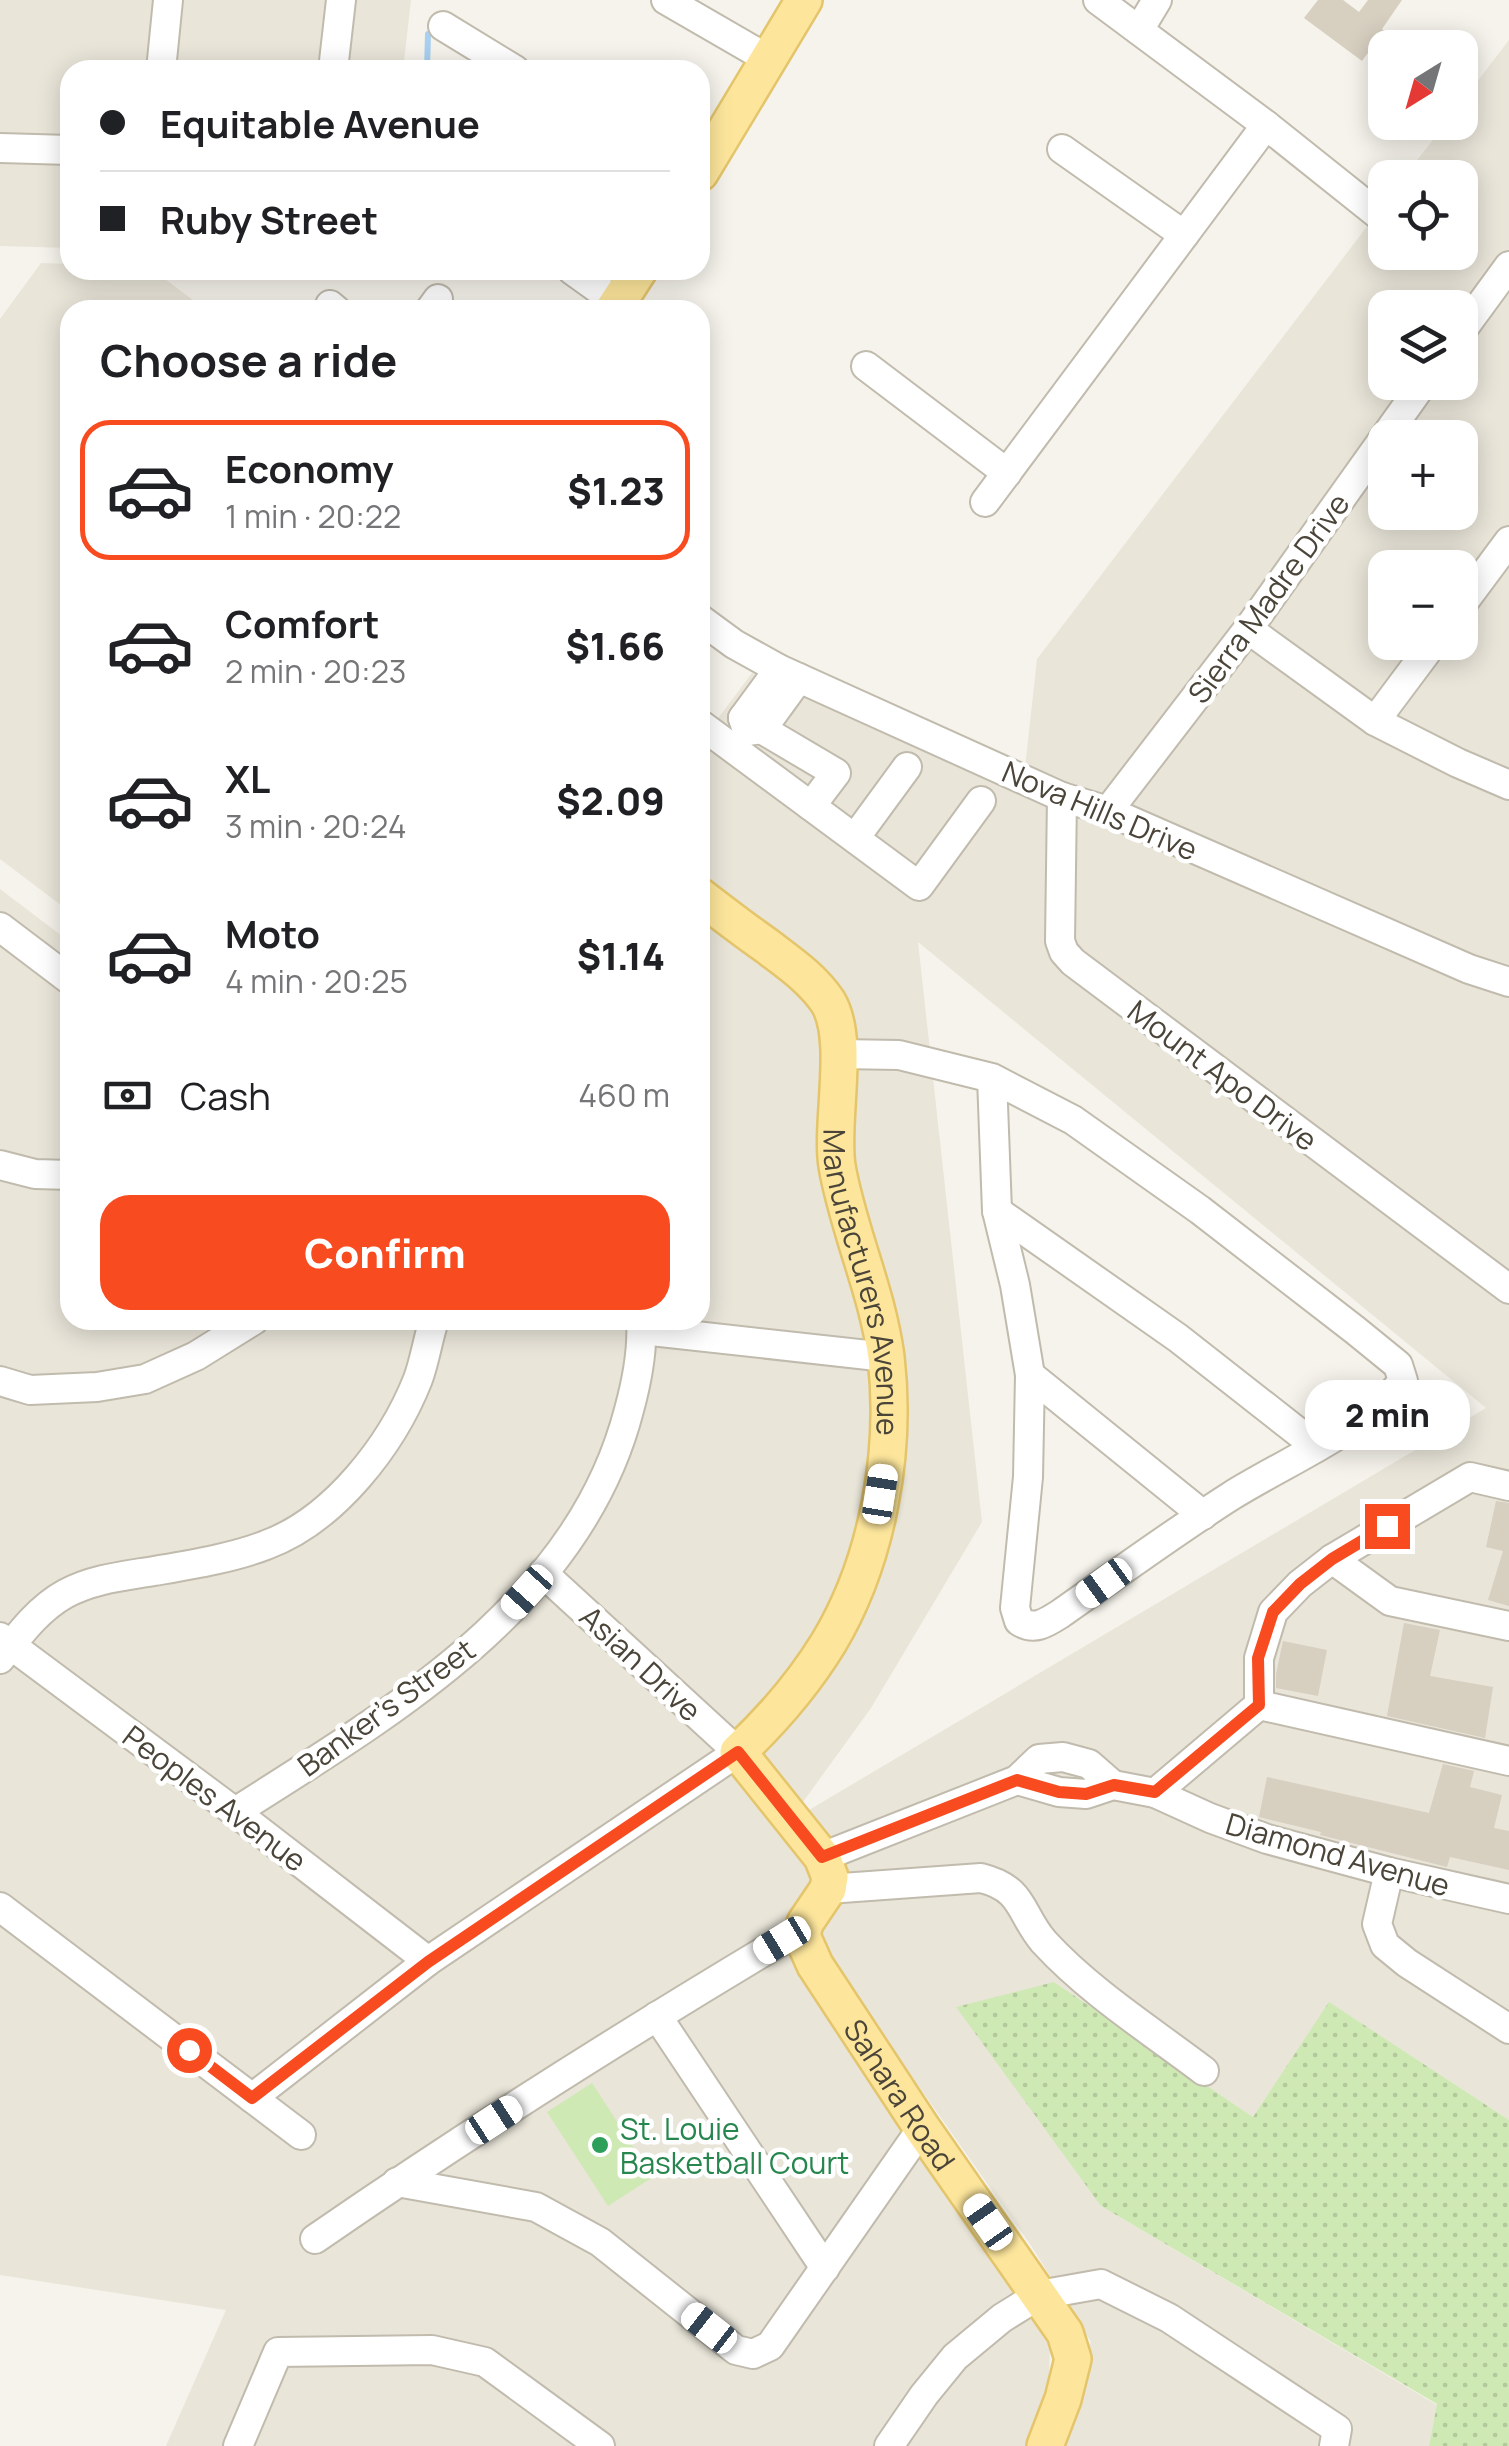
<!DOCTYPE html>
<meta charset="utf-8">
<style>
body{margin:0;font-family:Manrope,sans-serif;background:#f2f2f2;color:#202124;height:100vh;display:flex;flex-direction:column;font-size:38px;white-space:nowrap}
*{box-sizing:border-box;margin:0}
p{font-size:32px;color:#757577}
.icon{flex:none;width:55px;height:55px;fill:none;stroke:currentColor;stroke-width:2;stroke-linecap:round;stroke-linejoin:round}
.map{position:relative;flex:1;overflow:hidden}
.drawer{position:absolute;left:60px;top:300px;width:650px;height:1030px;display:flex;flex-direction:column;background:#fff;border-radius:30px;box-shadow:0 5px 25px #0003}
.drawer>*{flex:none}
.guide{position:absolute;left:60px;top:60px;width:650px;height:220px;border-radius:30px;box-shadow:0 5px 25px #0003;display:grid;align-content:center;height:220px;padding:0 40px;background:#fff}
.needle{width:65px;rotate:217deg}
.controls{position:absolute;left:1368px;top:30px;display:grid;gap:20px}
.controls a{display:grid;place-items:center;width:110px;height:110px;border-radius:20px;background:#fff;box-shadow:0 5px 25px #0003;font-size:50px}
.end{position:absolute;width:45px;height:45px;margin:-22px;border:12px solid #f84b1f;background:#fff;box-shadow:0 0 0 5px #fff}
.from{border-radius:50%}
.bubble{position:absolute;height:70px;border-radius:30px;background:#fff;box-shadow:0 5px 25px #0003;font-size:32px;font-weight:800;line-height:70px;text-align:center}
.car{position:absolute;width:30px;height:60px;margin:-30px -15px;border-radius:12px;box-shadow:0 0 8px 2px #0007;background:linear-gradient(#fff 24%,#345 0 40%,#fff 0 76%,#345 0 86%,#fff 0)}
.guide b{display:flex;align-items:center;gap:35px;height:95px;font-size:38px}
.guide b+b{border-top:2px solid #e0e0e0}
.guide i{width:25px;height:25px;background:#202124}
ul{padding:0;list-style:none}
li{display:flex;align-items:center;gap:30px;height:140px;margin:0 20px 15px;padding:0 20px;border:5px solid transparent;border-radius:30px}
li div{flex:1}
li b{display:block;font-size:38px}
li em{font-style:normal;font-weight:800}
li.on{border-color:#f84b1f}
li>.icon{width:90px;height:90px;stroke-width:1.5}
h2{padding:0 40px;font-size:45px;line-height:120px}
.pay{display:flex;align-items:center;gap:25px;height:110px;padding:0 40px;font-size:38px}
.pay p{margin-inline-start:auto}
.primary-button{display:flex;gap:20px;margin-top:auto;padding:20px 40px}
.primary-button a{flex:1;height:115px;border-radius:30px;background:#f84b1f;color:#fff;font-size:40px;font-weight:800;line-height:115px;text-align:center}
.map>svg:first-child{display:block}
.residential{fill:#e9e5d9;fill-rule:evenodd}
.grass{fill:url(#grass-dots)}
.park{fill:#cfe9b5}
.lines{fill:none;stroke-linecap:round;stroke-linejoin:round}
.stream{stroke:#a9d0f1;stroke-width:6}
.building{fill:#d7cfc0}
.minor-casing{stroke:#c1bbad;stroke-width:32}
.major-casing{stroke:#e4c56b;stroke-width:40}
.minor{stroke:#fff;stroke-width:28}
.major{stroke:#fde69c;stroke-width:35}
.route{stroke:#f84b1f;stroke-width:12}
.leisure-dot{fill:#2e9e5b;stroke:#fff;stroke-width:4}
.labels{text-anchor:middle;dominant-baseline:central;stroke-width:9;stroke-linejoin:round;paint-order:stroke}
.street-label{font-size:30px;fill:#4a4439;stroke:#fff}
.leisure-label{font-size:30px;fill:#27864d;stroke:#fff;text-anchor:start}
</style>
<div class="map">
<svg width="1509" height="2446" viewBox="0 0 1509 2446">
<defs>
<pattern id="grass-dots" width="8" height="8" patternUnits="userSpaceOnUse" patternTransform="scale(2.5)"><rect width="8" height="8" fill="#cfe9b5"/><path d="M2 2h.1M6 6h.1" fill="none" stroke="#b3c99c" stroke-width="1.8" stroke-linecap="round"/></pattern>
</defs>
<rect width="100%" height="100%" fill="#f5f3eb"/>
<!-- residential -->
<g class="residential">
<path d="M 0,0 L 411,0 L 403,70 L 70,70 L 70,248 L 0,246 Z"/>
<path d="M 1509,40 L 1509,2120 L 1330,2003 L 1253,2117 L 1054,1982 L 1101,2206 L 1437,2405 L 1429,2446 L 1052,2446 L 1091,2342 L 1032,2247 L 815,1939 L 833,1899 L 804,1813 L 1486,1408 L 918,942 L 982,1522 L 871,1708 L 782,1831 L 819,1886 L 781,1930 L 1021,2295 L 1050,2344 L 1049,2378 L 1025,2446 L 166,2446 L 226,2310 L 0,2275 L 0,889 L 70,942 L 70,1320 L 700,1320 L 700,710 L 716,721 L 752,673 L 1022,795 L 1037,659 L 1385,203 L 1385,252 L 1460,252 L 1460,178 L 1404,177 L 1446,123 L 1460,122 L 1460,104 ZM 1385,308 L 1460,308 L 1460,382 L 1385,382 ZM 1385,438 L 1460,438 L 1460,512 L 1385,512 ZM 1385,568 L 1460,568 L 1460,642 L 1385,642 Z"/>
<path d="M 41,263 L 70,264 L 70,270 L 153,270 L 206,310 L 70,310 L 70,912 L 0,859 L 0,319 Z"/>
</g>
<!-- grass -->
<path class="grass" d="M 1054,1982 L 1253,2117 L 1329,2002 L 1509,2120 L 1509,2446 L 1429,2446 L 1437,2404 L 1101,2206 L 956,2007 Z"/>
<!-- park -->
<path class="park" d="M 592,2083 L 653,2177 L 608,2206 L 547,2112 Z"/>
<g class="lines">
<!-- stream -->
<path class="stream" d="M 427,70 L 428,34"/>
</g>
<!-- building -->
<g class="building">
<path d="M 1318,0 L 1343,0 L 1359,12 L 1368,0 L 1402,0 L 1382,29 L 1384,31 L 1362,61 L 1304,18 Z"/>
<path d="M 1496,1501 L 1509,1503 L 1509,1606 L 1488,1600 L 1503,1551 L 1486,1547 Z"/>
<path d="M 1404,1623 L 1440,1630 L 1430,1676 L 1493,1687 L 1485,1738 L 1387,1716 Z"/>
<path d="M 1283,1641 L 1327,1650 L 1318,1696 L 1276,1688 L 1276,1674 Z"/>
<path d="M 1443,1764 L 1474,1771 L 1470,1787 L 1502,1795 L 1494,1828 L 1509,1831 L 1509,1870 L 1450,1857 L 1447,1867 L 1320,1835 L 1321,1832 L 1259,1817 L 1267,1777 L 1429,1813 Z"/>
</g>
<g class="lines">
<!-- minor casing -->
<g class="minor-casing">
<g id="minor">
<path d="M 666,0 L 768,59"/>
<path d="M 1098,0 L 1266,125 L 1385,220"/>
<path d="M 443,26 L 515,70"/>
<path d="M 1139,30 L 1157,0"/>
<path d="M 161,70 L 168,0"/>
<path d="M 333,70 L 341,0"/>
<path d="M 0,148 L 70,150"/>
<path d="M 1062,149 L 1184,235"/>
<path d="M 572,270 L 618,303"/>
<path d="M 330,305 L 336,310"/>
<path d="M 430,310 L 438,299"/>
<path d="M 1460,333 L 1509,266"/>
<path d="M 866,366 L 1007,473"/>
<path d="M 985,502 L 1266,125"/>
<path d="M 1460,607 L 1509,541"/>
<path d="M 700,619 L 734,644 L 779,669 L 1062,797 L 1108,811 L 1469,969 L 1509,982"/>
<path d="M 1248,629 L 1375,721 L 1458,763 L 1509,785"/>
<path d="M 743,718 L 836,773 L 811,806"/>
<path d="M 1375,721 L 1434,642"/>
<path d="M 700,724 L 919,886 L 981,801"/>
<path d="M 747,731 L 762,729 L 799,678"/>
<path d="M 747,731 L 743,718 L 779,669"/>
<path d="M 1062,797 L 1060,941 L 1064,952 L 1073,962 L 1509,1289"/>
<path d="M 1108,811 L 1248,629 L 1424,382"/>
<path d="M 855,838 L 907,767"/>
<path d="M 0,927 L 70,980"/>
<path d="M 839,1054 L 899,1055 L 992,1078 L 1073,1120 L 1200,1210 L 1355,1330 L 1398,1365 L 1403,1381 C 1364,1430 1285,1462 1231,1496 C 1173,1533 1117,1574 1060,1614 C 1046,1623 1034,1631 1019,1621 L 1015,1608 L 1028,1477 L 1030,1375 L 1015,1285 L 997,1211 L 992,1078"/>
<path d="M 0,1165 L 35,1174 L 70,1175"/>
<path d="M 997,1211 L 1178,1338 L 1317,1447"/>
<path d="M 642,1330 L 886,1357"/>
<path d="M 1030,1375 L 1203,1515"/>
<path d="M 0,1381 L 30,1390 L 97,1387 L 145,1379 L 196,1356 L 254,1320"/>
<path d="M 1332,1559 L 1390,1601 L 1509,1626"/>
<path d="M 0,1637 L 235,1812 L 428,1961"/>
<path d="M 0,1659 C 19,1635 38,1609 65,1594 C 92,1579 124,1576 154,1571 C 189,1565 233,1558 266,1545 C 334,1520 392,1445 418,1379 C 424,1363 427,1344 432,1327 L 431,1320"/>
<path d="M 1259,1705 L 1259,1658 L 1273,1612 L 1300,1584 L 1332,1559 L 1470,1477 L 1509,1486"/>
<path d="M 1017,1780 L 1059,1792 L 1086,1794 L 1113,1785 L 1155,1793 L 1210,1818 L 1267,1839 L 1389,1872 L 1509,1899"/>
<path d="M 1155,1793 L 1259,1705 L 1509,1761"/>
<path d="M 235,1812 C 392,1712 579,1604 629,1410 C 637,1381 643,1350 641,1320"/>
<path d="M 822,1857 L 1017,1780 L 1039,1759 L 1063,1757 L 1089,1764 L 1113,1785"/>
<path d="M 1389,1872 L 1377,1924 L 1385,1945 L 1407,1963 L 1509,2029"/>
<path d="M 828,1889 L 981,1878 C 1025,1889 1019,1913 1044,1942 C 1090,1992 1150,2030 1204,2071"/>
<path d="M 0,1907 L 301,2135"/>
<path d="M 657,2016 L 825,2268"/>
<path d="M 252,2098 L 428,1961 L 738,1752 L 543,1573"/>
<path d="M 397,2182 L 536,2207 L 600,2242 L 736,2350 L 753,2354 L 770,2346 L 922,2128"/>
<path d="M 315,2239 C 467,2134 624,2035 783,1940 L 802,1936"/>
<path d="M 238,2446 L 278,2352 L 432,2350 L 485,2362 L 600,2446"/>
<path d="M 889,2446 L 924,2395 L 955,2357 L 1002,2318 L 1039,2295 L 1101,2284 L 1169,2318 L 1337,2429 L 1334,2446"/>
</g>
</g>
<!-- major casing -->
<g class="major-casing">
<g id="major">
<path d="M 700,173 L 804,0"/>
<path d="M 613,310 L 639,270"/>
<path id="s1" d="M 700,896 C 722,913 744,930 767,946 C 789,963 812,978 828,1002 C 851,1040 830,1121 837,1166 C 848,1230 877,1290 886,1357 C 897,1451 878,1560 829,1642 C 804,1683 773,1719 738,1752 L 822,1857 L 830,1877 L 828,1889 L 805,1923 L 802,1936 L 815,1965 L 922,2128 L 1065,2333 L 1073,2359 L 1063,2399 L 1045,2446"/>
</g>
</g>
<!-- minor -->
<use href="#minor" class="minor"/>
<!-- major -->
<use href="#major" class="major"/>
</g>
<g class="lines">
<!-- route -->
<path class="route" d="M 189,2050 L 252,2098 L 428,1962 L 738,1752 L 822,1857 L 1017,1780 L 1059,1792 L 1086,1794 L 1114,1785 L 1155,1792 L 1259,1705 L 1258,1658 L 1273,1612 L 1300,1584 L 1332,1559 L 1387,1526"/>
</g>
<!-- markers -->
<circle class="leisure-dot" cx="600" cy="2145" r="10"/>
<g class="labels">
<!-- street labels -->
<g class="street-label">
<text transform="translate(1268 598) rotate(-54)">Sierra Madre Drive</text>
<text transform="translate(1100 810) rotate(23)">Nova Hills Drive</text>
<text transform="translate(1223 1075) rotate(37)">Mount Apo Drive</text>
<text stroke="none"><textPath href="#s1" startOffset="452">Manufacturers Avenue</textPath></text>
<text transform="translate(641 1663) rotate(43)">Asian Drive</text>
<text transform="translate(386 1707) rotate(-36)">Banker's Street</text>
<text transform="translate(215 1798) rotate(37)">Peoples Avenue</text>
<text transform="translate(1338 1854) rotate(16)">Diamond Avenue</text>
<text stroke="none"><textPath href="#s1" startOffset="1378">Sahara Road</textPath></text>
</g>
<!-- leisure labels -->
<g class="leisure-label">
<text x="620" y="2128">St. Louie<tspan x="620" dy="34">Basketball Court</tspan></text>
</g>
</g>
</svg>
<div class="controls">
<a><svg class="needle" viewBox="-14 -14 28 28"><path d="M0-13l5 13h-10z" fill="#e53935"/><path d="M0 13l5-13h-10z" fill="#757577"/></svg></a>
<a><svg class="icon" aria-label="locate" viewBox="0 0 24 24"><circle cx="12" cy="12" r="6"/><path d="M12 2v4M12 18v4M2 12h4M18 12h4"/></svg></a>
<a><svg class="icon" aria-label="layers" viewBox="0 0 24 24"><path d="M12 4l9 5-9 5-9-5zM3 14l9 5 9-5"/></svg></a>
<a>+</a>
<a>−</a>
</div>
<i class="end from" style="left:189px;top:2050px"></i>
<i class="end" style="left:1387px;top:1526px"></i>
<div class="bubble" style="left:1305px;top:1380px;width:165px">2 min</div>
<i class="car" style="left:880px;top:1494px;rotate:9deg"></i>
<i class="car" style="left:1104px;top:1583px;rotate:234deg"></i>
<i class="car" style="left:527px;top:1592px;rotate:222deg"></i>
<i class="car" style="left:782px;top:1940px;rotate:239deg"></i>
<i class="car" style="left:494px;top:2120px;rotate:57deg"></i>
<i class="car" style="left:988px;top:2222px;rotate:325deg"></i>
<i class="car" style="left:709px;top:2328px;rotate:308deg"></i>
<div class="guide">
<b><i class="from"></i>Equitable Avenue</b>
<b><i></i>Ruby Street</b>
</div>
<section class="drawer">
<h2>Choose a ride</h2>
<ul>
<li class="on"><svg class="icon" aria-label="car" viewBox="0 0 24 24"><path d="M5 17H2v-5l4-1 3-4h7l3 4 3 1v5h-3M9 17h6M6 11h13"/><circle cx="7" cy="17" r="2"/><circle cx="17" cy="17" r="2"/></svg><div><b>Economy</b><p>1 min · 20:22</p></div><em>$1.23</em></li>
<li><svg class="icon" aria-label="car" viewBox="0 0 24 24"><path d="M5 17H2v-5l4-1 3-4h7l3 4 3 1v5h-3M9 17h6M6 11h13"/><circle cx="7" cy="17" r="2"/><circle cx="17" cy="17" r="2"/></svg><div><b>Comfort</b><p>2 min · 20:23</p></div><em>$1.66</em></li>
<li><svg class="icon" aria-label="car" viewBox="0 0 24 24"><path d="M5 17H2v-5l4-1 3-4h7l3 4 3 1v5h-3M9 17h6M6 11h13"/><circle cx="7" cy="17" r="2"/><circle cx="17" cy="17" r="2"/></svg><div><b>XL</b><p>3 min · 20:24</p></div><em>$2.09</em></li>
<li><svg class="icon" aria-label="car" viewBox="0 0 24 24"><path d="M5 17H2v-5l4-1 3-4h7l3 4 3 1v5h-3M9 17h6M6 11h13"/><circle cx="7" cy="17" r="2"/><circle cx="17" cy="17" r="2"/></svg><div><b>Moto</b><p>4 min · 20:25</p></div><em>$1.14</em></li>
</ul>
<div class="pay"><svg class="icon" aria-label="cash" viewBox="0 0 24 24"><path d="M3 7h18v10H3z"/><circle cx="12" cy="12" r="2"/></svg>Cash<p>460 m</p></div>
<div class="primary-button"><a>Confirm</a></div>
</section>
</div>
